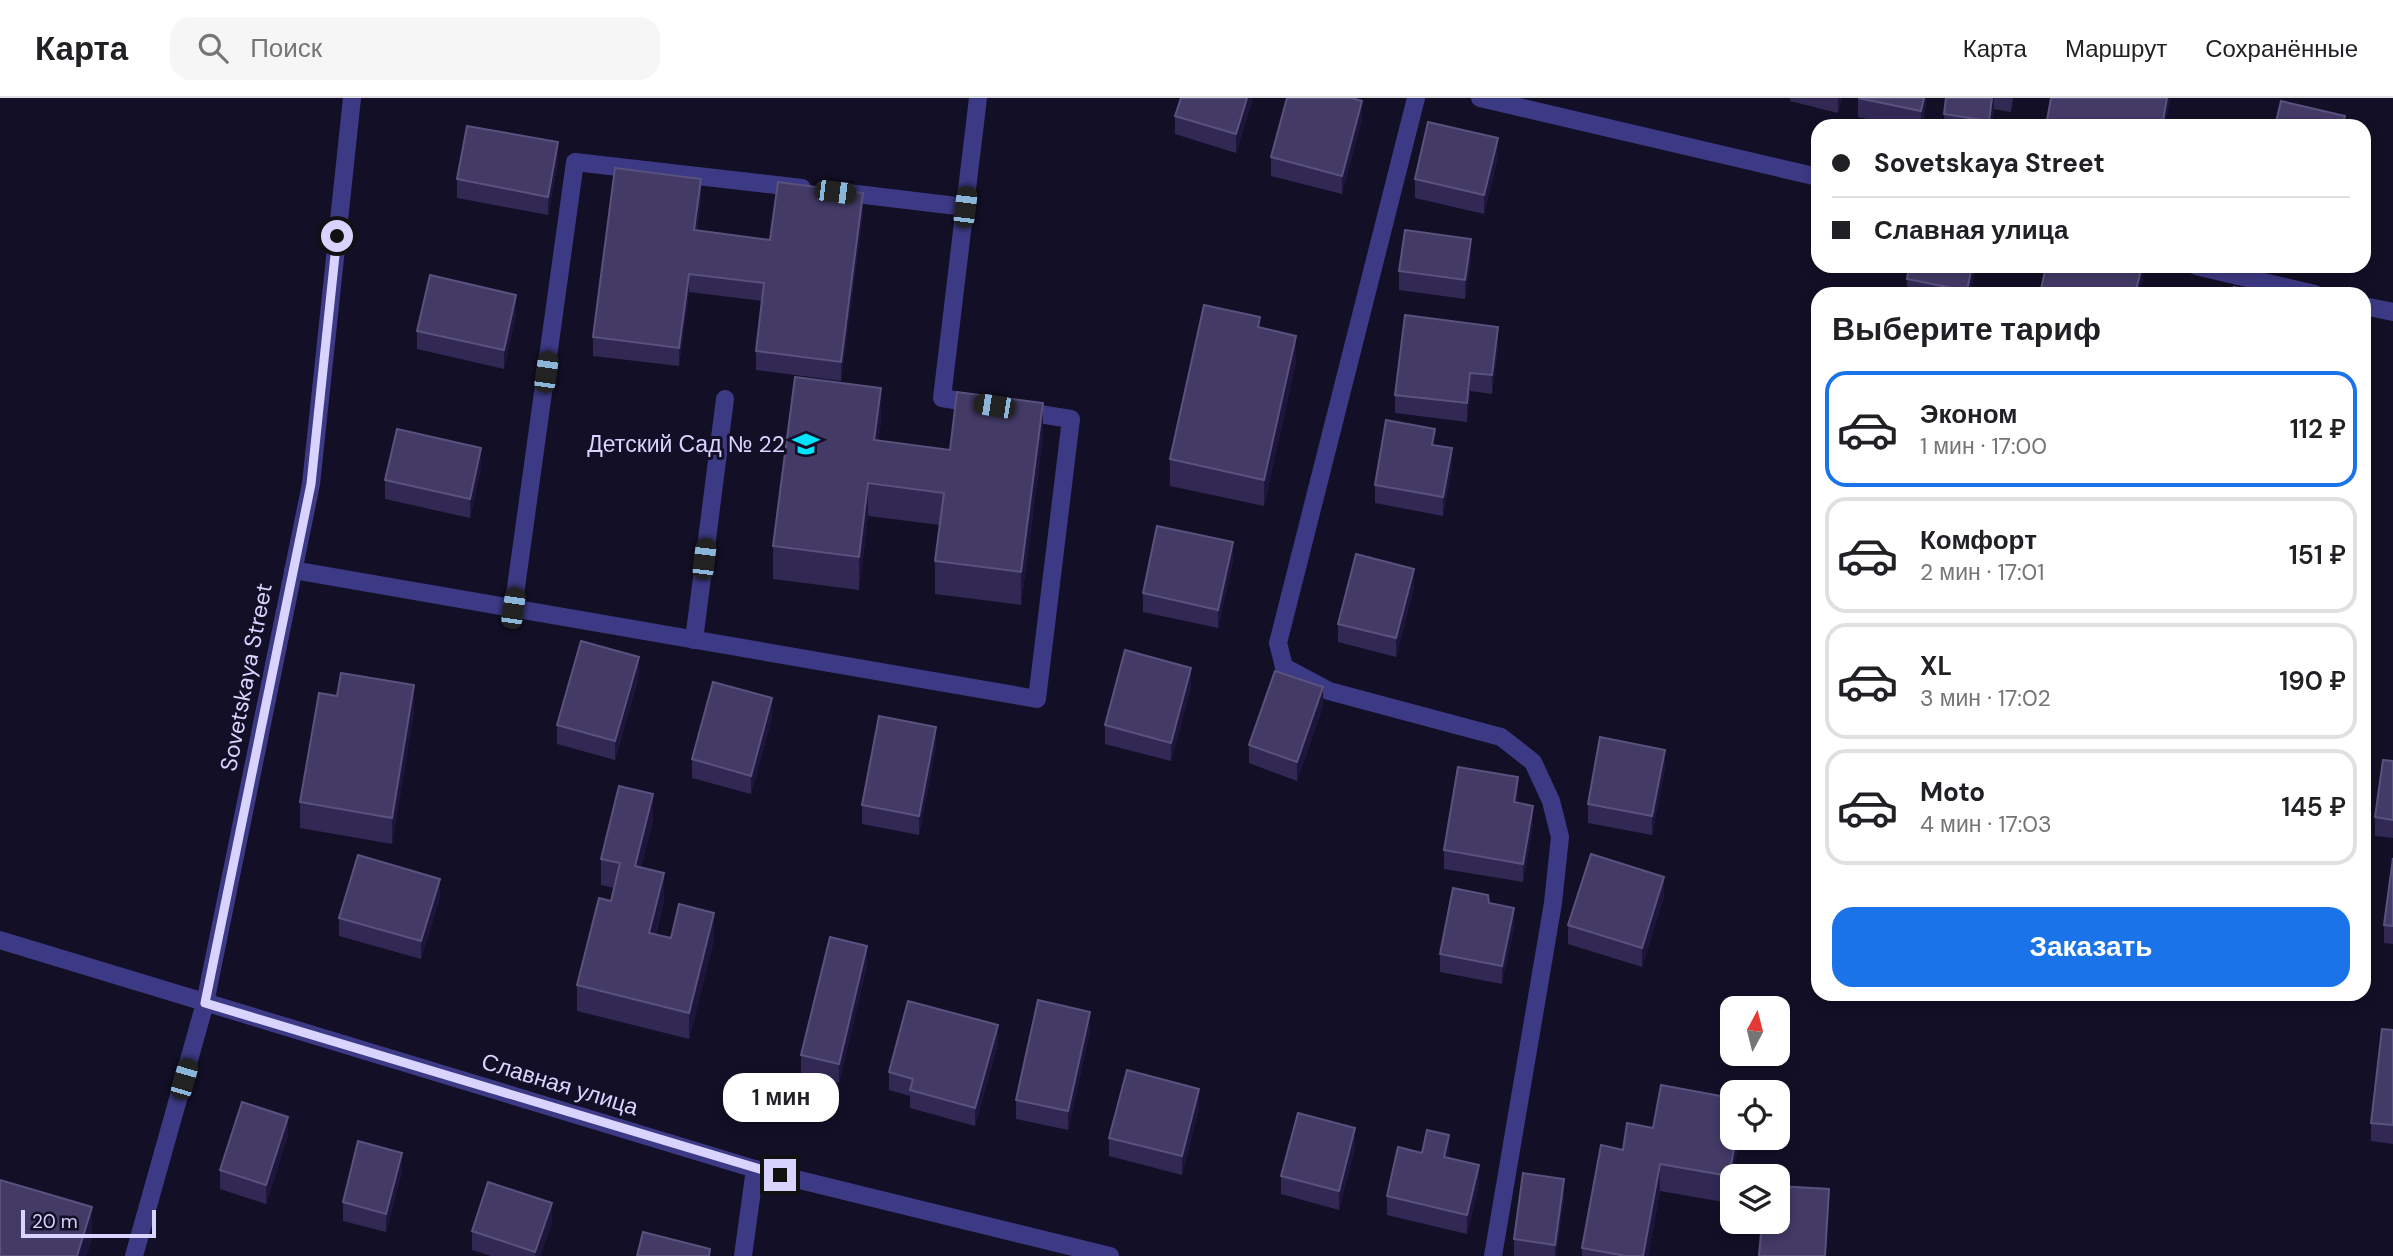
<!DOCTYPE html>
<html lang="ru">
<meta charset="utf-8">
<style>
body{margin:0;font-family:"DM Sans",sans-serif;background:#f6f6f6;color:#202124;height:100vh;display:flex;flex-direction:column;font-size:26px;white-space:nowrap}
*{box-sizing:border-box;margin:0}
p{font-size:23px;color:#757577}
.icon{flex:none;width:38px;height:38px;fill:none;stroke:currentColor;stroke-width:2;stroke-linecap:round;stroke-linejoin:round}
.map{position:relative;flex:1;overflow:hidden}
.side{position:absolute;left:1811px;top:189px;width:560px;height:714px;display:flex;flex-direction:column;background:#fff;border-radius:21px;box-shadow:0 4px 10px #0003}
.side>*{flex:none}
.guide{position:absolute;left:1811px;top:21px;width:560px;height:154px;border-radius:21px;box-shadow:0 4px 10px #0003;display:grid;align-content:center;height:154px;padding:0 21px;background:#fff}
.needle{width:46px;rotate:7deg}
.tools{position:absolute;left:1720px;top:898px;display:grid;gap:14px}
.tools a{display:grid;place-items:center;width:70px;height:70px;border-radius:14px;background:#fff;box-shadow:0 4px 10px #0003;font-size:35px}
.scale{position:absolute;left:21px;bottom:18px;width:135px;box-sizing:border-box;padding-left:7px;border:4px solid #d9d4ff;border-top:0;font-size:19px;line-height:24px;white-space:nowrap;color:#d9d4ff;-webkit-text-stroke:5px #130f26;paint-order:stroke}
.end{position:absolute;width:32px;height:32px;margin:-16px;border:9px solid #d9d4ff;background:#111;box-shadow:0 0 0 4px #111}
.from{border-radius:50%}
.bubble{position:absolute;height:49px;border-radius:21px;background:#fff;box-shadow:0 4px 10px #0003;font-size:23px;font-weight:600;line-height:49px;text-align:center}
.car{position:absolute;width:21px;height:42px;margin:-21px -10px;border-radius:9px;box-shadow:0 0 5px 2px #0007;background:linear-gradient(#222 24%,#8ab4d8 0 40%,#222 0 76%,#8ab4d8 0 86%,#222 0)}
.guide b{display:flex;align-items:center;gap:24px;height:66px;font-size:26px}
.guide b+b{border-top:2px solid #e0e0e0}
.guide i{width:18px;height:18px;background:#202124}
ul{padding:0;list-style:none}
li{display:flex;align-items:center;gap:21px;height:116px;margin:0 14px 10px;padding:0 7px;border:4px solid #e0e0e0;border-radius:21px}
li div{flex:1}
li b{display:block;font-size:26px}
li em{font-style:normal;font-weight:600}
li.active{border-color:#1a73e8}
li>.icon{width:63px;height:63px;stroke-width:1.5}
h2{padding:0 21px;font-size:32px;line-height:84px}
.cta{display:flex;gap:14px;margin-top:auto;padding:14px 21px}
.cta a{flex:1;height:80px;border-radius:21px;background:#1a73e8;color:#fff;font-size:28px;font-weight:600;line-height:80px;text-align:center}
header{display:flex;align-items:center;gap:42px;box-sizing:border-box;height:98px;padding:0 35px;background:#fff;border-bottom:2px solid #e0e0e0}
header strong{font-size:33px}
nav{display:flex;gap:38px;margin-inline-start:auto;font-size:24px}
.search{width:490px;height:63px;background:#f6f6f6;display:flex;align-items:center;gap:18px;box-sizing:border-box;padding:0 24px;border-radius:21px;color:#757577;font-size:26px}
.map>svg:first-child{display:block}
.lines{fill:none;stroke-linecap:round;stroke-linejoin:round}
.minor{stroke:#3d3a85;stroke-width:18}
.wall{fill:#312854}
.shaded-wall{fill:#1d163a}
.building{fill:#433a66;stroke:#5a527e;stroke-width:2}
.route{stroke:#d9d4ff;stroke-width:9}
.labels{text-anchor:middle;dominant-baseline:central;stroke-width:6;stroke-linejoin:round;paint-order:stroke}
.poi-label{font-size:23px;fill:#d9d4ff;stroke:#130f26;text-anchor:end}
.street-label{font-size:23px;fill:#d9d4ff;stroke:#130f26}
</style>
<header>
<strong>Карта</strong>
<div class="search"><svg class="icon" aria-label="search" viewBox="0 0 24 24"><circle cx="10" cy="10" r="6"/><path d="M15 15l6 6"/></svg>Поиск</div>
<nav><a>Карта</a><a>Маршрут</a><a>Сохранённые</a></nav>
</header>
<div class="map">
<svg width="2393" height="1158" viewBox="0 0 2393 1158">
<rect width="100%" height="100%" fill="#130f26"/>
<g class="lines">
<!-- minor -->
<g class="minor">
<path d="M 978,0 L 942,300 L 979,306"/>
<path d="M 1416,0 L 1278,545 L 1284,569 L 1329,593 L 1501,639 L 1533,664 L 1551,703 L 1560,739 L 1553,805 L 1493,1158"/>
<path d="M 1480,0 L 1818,79"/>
<path d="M 840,94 L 965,109"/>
<path d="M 2196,168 L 2315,196"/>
<path d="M 2364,208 L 2393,214"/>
<path d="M 293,472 L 1037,601 L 1071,321 L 1020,313"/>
<path d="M 513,511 L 575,64 L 802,90"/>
<path d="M 694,542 L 725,301"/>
<path d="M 0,842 L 755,1071 L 1110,1158"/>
<path d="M 134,1158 L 205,905 L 311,386 L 352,0"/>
<path d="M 743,1158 L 755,1071"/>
</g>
</g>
<!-- wall -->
<g class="wall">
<path d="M 1181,0 L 1253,0 L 1236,55 L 1175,36 L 1175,18 Z"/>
<path d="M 1790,0 L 1842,0 L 1838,15 L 1790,3 Z"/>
<path d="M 1858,0 L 1927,0 L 1922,28 L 1901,28 L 1858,19 Z"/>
<path d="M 1946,0 L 2013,0 L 2011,14 L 1994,11 L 1991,28 L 1944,28 L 1944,16 Z"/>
<path d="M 1362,21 L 1342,96 L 1271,78 L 1271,59 Z"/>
<path d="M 1498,58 L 1484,116 L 1415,100 L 1415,81 Z"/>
<path d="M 558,63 L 548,117 L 457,100 L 457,81 Z"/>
<path d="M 701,99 L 697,133 L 770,142 L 863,114 L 841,283 L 756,272 L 756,253 L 762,203 L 689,194 L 679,268 L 593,258 L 593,239 Z"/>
<path d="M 1471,160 L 1465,201 L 1399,192 L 1399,173 Z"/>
<path d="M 1909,168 L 1976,168 L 1970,196 L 1907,196 L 1907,181 Z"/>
<path d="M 516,216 L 504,271 L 417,251 L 417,233 Z"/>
<path d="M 1498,247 L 1492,296 L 1470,293 L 1467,324 L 1395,315 L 1395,297 Z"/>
<path d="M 1296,264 L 1264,408 L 1170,388 L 1170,361 Z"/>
<path d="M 881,323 L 878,343 L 950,352 L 1043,338 L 1021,507 L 935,496 L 935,463 L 940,427 L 868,418 L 859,492 L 773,481 L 773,448 Z"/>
<path d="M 1435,347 L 1452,368 L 1443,418 L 1375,405 L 1375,387 Z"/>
<path d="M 481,369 L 470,420 L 385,401 L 385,382 Z"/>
<path d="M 1233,463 L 1218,530 L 1143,514 L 1143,495 Z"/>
<path d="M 1414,489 L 1396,559 L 1338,544 L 1338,526 Z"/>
<path d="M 639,578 L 615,662 L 557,646 L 557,627 Z"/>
<path d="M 1191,589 L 1171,663 L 1105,646 L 1105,627 Z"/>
<path d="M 1323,608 L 1297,683 L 1249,665 L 1249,647 Z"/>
<path d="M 414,613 L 392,746 L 300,730 L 300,704 Z"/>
<path d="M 772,619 L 751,696 L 692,680 L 692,661 Z"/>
<path d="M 936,648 L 919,737 L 862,726 L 862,707 Z"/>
<path d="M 2393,663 L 2393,740 L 2375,738 L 2375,719 Z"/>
<path d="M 1665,670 L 1652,737 L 1588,725 L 1588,706 Z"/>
<path d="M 1518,698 L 1516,705 L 1533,726 L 1523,784 L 1444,771 L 1444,752 Z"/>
<path d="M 653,723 L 641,769 L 664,802 L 656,836 L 671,840 L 714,841 L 689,941 L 577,913 L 577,887 L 611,803 L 614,790 L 601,787 L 601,761 Z"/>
<path d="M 2393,760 L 2393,846 L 2384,845 L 2384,827 Z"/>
<path d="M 1664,798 L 1642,869 L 1568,846 L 1568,827 Z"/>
<path d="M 440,799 L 421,861 L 339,838 L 339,820 Z"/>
<path d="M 1489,805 L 1514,829 L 1502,886 L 1440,874 L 1440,856 Z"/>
<path d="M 867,867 L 839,985 L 801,976 L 801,957 Z"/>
<path d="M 1090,932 L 1068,1032 L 1016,1021 L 1016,1002 Z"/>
<path d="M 2393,932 L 2393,1046 L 2371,1043 L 2371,1025 Z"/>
<path d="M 998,946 L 975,1028 L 910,1010 L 910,998 L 889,992 L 889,974 Z"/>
<path d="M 1199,1009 L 1182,1077 L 1109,1058 L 1109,1040 Z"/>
<path d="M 1653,1030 L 1732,1040 L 1740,1040 L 1732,1078 L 1729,1105 L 1660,1093 L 1648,1158 L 1582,1158 L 1582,1150 Z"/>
<path d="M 288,1037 L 266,1106 L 220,1091 L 220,1072 Z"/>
<path d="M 1355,1049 L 1339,1112 L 1281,1096 L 1281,1078 Z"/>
<path d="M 1422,1055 L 1449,1056 L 1448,1060 L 1479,1085 L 1467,1136 L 1387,1117 L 1387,1098 Z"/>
<path d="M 402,1073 L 386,1134 L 343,1123 L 343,1104 Z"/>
<path d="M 1564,1100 L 1556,1158 L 1514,1158 L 1514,1141 Z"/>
<path d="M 552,1124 L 540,1158 L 491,1158 L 472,1152 L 472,1133 Z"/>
</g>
<!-- shaded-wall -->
<g class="shaded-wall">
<path d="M 1247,0 L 1253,0 L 1236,55 L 1236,36 Z"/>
<path d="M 1838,0 L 1842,0 L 1838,15 Z"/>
<path d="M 1924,0 L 1927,0 L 1921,28 L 1921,13 Z"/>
<path d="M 1992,0 L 1994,0 L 1994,11 L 1991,28 L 1989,28 Z"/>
<path d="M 2167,0 L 2171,0 L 2165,28 L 2162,28 Z"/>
<path d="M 1362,3 L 1362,21 L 1342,96 L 1342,78 Z"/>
<path d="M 1498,40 L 1498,58 L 1484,116 L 1484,97 Z"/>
<path d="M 558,44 L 558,63 L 548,117 L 548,99 Z"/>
<path d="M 701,81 L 701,99 L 694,151 L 694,132 Z"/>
<path d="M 863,95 L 863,114 L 841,283 L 841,264 Z"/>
<path d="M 1471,141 L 1471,160 L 1465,201 L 1465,182 Z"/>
<path d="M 1972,168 L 1976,168 L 1970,196 L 1967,196 Z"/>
<path d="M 2142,168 L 2143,168 L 2143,182 L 2139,196 L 2135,196 Z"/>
<path d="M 689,176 L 689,194 L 679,268 L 679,250 Z"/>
<path d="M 516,197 L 516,216 L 504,271 L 504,252 Z"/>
<path d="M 1498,229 L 1498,247 L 1492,296 L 1492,277 Z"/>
<path d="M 1296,238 L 1296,264 L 1264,408 L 1264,382 Z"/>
<path d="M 1470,275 L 1470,293 L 1467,324 L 1467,305 Z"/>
<path d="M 881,290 L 881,323 L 874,375 L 874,342 Z"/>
<path d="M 1043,305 L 1043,338 L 1021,507 L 1021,474 Z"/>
<path d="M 481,350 L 481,369 L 470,420 L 470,401 Z"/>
<path d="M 1452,350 L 1452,368 L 1443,418 L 1443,399 Z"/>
<path d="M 868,385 L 868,418 L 859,492 L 859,459 Z"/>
<path d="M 1233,444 L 1233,463 L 1218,530 L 1218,512 Z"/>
<path d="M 1414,471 L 1414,489 L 1396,559 L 1396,540 Z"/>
<path d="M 639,559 L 639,578 L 615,662 L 615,643 Z"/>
<path d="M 1191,570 L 1191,589 L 1171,663 L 1171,645 Z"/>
<path d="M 414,587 L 414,613 L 392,746 L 392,720 Z"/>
<path d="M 1323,589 L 1323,608 L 1297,683 L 1297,664 Z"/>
<path d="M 772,600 L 772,619 L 751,696 L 751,678 Z"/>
<path d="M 936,629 L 936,648 L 919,737 L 919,718 Z"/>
<path d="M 1665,652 L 1665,670 L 1652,737 L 1652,718 Z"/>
<path d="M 1518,679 L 1518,698 L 1514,723 L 1514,704 Z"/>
<path d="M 653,696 L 653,723 L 635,794 L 635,768 Z"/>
<path d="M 1533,708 L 1533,726 L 1523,784 L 1523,766 Z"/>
<path d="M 664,775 L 664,802 L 649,861 L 649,835 Z"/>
<path d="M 1664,779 L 1664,798 L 1642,869 L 1642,850 Z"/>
<path d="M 440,781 L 440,799 L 421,861 L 421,843 Z"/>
<path d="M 1514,810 L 1514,829 L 1502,886 L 1502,868 Z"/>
<path d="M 714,815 L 714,841 L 689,941 L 689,915 Z"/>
<path d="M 867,848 L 867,867 L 839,985 L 839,966 Z"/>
<path d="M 1090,914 L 1090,932 L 1068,1032 L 1068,1013 Z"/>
<path d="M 998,927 L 998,946 L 975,1028 L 975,1010 Z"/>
<path d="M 1199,991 L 1199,1009 L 1182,1077 L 1182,1058 Z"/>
<path d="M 288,1019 L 288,1037 L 266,1106 L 266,1087 Z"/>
<path d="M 1355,1030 L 1355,1049 L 1339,1112 L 1339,1093 Z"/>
<path d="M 1449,1037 L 1449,1056 L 1444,1077 L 1444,1059 Z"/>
<path d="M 1736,1040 L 1740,1040 L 1732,1078 L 1729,1105 L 1729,1078 Z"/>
<path d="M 402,1055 L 402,1073 L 386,1134 L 386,1116 Z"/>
<path d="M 1660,1066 L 1660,1093 L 1648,1158 L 1643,1158 Z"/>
<path d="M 1479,1067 L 1479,1085 L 1467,1136 L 1467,1117 Z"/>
<path d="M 1564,1081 L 1564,1100 L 1556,1158 L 1555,1158 L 1555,1147 Z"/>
<path d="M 1829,1091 L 1829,1110 L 1826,1158 L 1825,1158 Z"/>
<path d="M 552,1105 L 552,1124 L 540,1158 L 535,1158 L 535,1154 Z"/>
<path d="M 92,1109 L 92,1142 L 87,1158 L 77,1158 Z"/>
</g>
<!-- building -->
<g class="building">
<path d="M 1181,0 L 1247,0 L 1236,36 L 1175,18 Z"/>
<path d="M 1287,0 L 1352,0 L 1362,3 L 1342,78 L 1271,59 Z"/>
<path d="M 1858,0 L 1924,0 L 1921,13 Z"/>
<path d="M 1946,0 L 1992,0 L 1989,23 L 1944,16 Z"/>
<path d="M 2051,0 L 2167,0 L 2162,28 L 2046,28 Z"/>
<path d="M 2281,3 L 2345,18 L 2342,28 L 2275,28 Z"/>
<path d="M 1428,24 L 1498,40 L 1484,97 L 1415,81 Z"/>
<path d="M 467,28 L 558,44 L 548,99 L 457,81 Z"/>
<path d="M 615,70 L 701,81 L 694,132 L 770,142 L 778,84 L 863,95 L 841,264 L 756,253 L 764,185 L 689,176 L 679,250 L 593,239 Z"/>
<path d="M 1405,132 L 1471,141 L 1465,182 L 1399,173 Z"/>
<path d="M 1909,168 L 1972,168 L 1967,193 L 1907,181 Z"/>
<path d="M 2046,168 L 2142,168 L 2135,196 L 2040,196 Z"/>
<path d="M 430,177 L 516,197 L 504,252 L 417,233 Z"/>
<path d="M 2234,189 L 2268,196 L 2233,196 Z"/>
<path d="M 1204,207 L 1260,219 L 1258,229 L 1296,238 L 1264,382 L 1170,361 Z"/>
<path d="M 1405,217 L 1498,229 L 1492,277 L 1470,275 L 1467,305 L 1395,297 Z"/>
<path d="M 795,279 L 881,290 L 874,342 L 950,352 L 957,294 L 1043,305 L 1021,474 L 935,463 L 944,395 L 868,385 L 859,459 L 773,448 Z"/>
<path d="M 1386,322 L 1435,331 L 1432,347 L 1452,350 L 1443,399 L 1375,387 Z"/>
<path d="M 397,331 L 481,350 L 470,401 L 385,382 Z"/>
<path d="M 1157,428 L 1233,444 L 1218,512 L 1143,495 Z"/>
<path d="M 1356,456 L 1414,471 L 1396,540 L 1338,526 Z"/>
<path d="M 581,543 L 639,559 L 615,643 L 557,627 Z"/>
<path d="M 1125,552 L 1191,570 L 1171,645 L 1105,627 Z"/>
<path d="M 1275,573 L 1323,589 L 1297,664 L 1249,647 Z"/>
<path d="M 341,575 L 414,587 L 392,720 L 300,704 L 319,595 L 337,598 Z"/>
<path d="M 713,584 L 772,600 L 751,678 L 692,661 Z"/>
<path d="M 879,618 L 936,629 L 919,718 L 862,707 Z"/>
<path d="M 1600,639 L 1665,652 L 1652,718 L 1588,706 Z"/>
<path d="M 2383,662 L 2393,663 L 2393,722 L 2375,719 Z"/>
<path d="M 1458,669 L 1518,679 L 1514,704 L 1533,708 L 1523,766 L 1444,752 Z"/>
<path d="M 619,688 L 653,696 L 635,768 L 664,775 L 649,835 L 671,840 L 679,806 L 714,815 L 689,915 L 577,887 L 599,800 L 611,803 L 620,765 L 601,761 Z"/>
<path d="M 1591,756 L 1664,779 L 1642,850 L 1568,827 Z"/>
<path d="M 358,757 L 440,781 L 421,843 L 339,820 Z"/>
<path d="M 2393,760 L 2393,828 L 2384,827 Z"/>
<path d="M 1453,790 L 1488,797 L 1489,805 L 1514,810 L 1502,868 L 1440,856 Z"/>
<path d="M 830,839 L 867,848 L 839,966 L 801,957 Z"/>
<path d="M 1038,902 L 1090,914 L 1068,1013 L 1016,1002 Z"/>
<path d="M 908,903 L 998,927 L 975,1010 L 910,992 L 913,981 L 889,974 Z"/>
<path d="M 2382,931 L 2393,932 L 2393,1027 L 2371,1025 Z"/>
<path d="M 1127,972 L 1199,991 L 1182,1058 L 1109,1040 Z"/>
<path d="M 1661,987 L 1732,1000 L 1732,1040 L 1736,1040 L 1729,1078 L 1660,1066 L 1643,1158 L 1626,1158 L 1582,1150 L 1601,1047 L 1623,1052 L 1627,1025 L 1653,1030 Z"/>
<path d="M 242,1004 L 288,1019 L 266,1087 L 220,1072 Z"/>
<path d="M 1298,1015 L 1355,1030 L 1339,1093 L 1281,1078 Z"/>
<path d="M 1427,1032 L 1449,1037 L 1444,1059 L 1479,1067 L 1467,1117 L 1387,1098 L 1398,1049 L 1422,1055 Z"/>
<path d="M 358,1043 L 402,1055 L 386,1116 L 343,1104 Z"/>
<path d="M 1523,1075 L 1564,1081 L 1555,1147 L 1514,1141 Z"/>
<path d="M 0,1082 L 92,1109 L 77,1158 L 0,1158 Z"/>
<path d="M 488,1084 L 552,1105 L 535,1154 L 472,1133 Z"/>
<path d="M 1778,1088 L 1829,1091 L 1825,1158 L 1759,1158 L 1762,1124 L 1778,1124 Z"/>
<path d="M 643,1134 L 710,1151 L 709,1158 L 637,1158 Z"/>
</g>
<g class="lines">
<!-- route -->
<path class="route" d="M 337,138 L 311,386 L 205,905 L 780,1077"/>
</g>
<!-- icons -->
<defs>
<g id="school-bare" transform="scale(2.1)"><path d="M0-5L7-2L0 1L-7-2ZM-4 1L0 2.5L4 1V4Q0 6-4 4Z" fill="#00e5ff" stroke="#130f26" stroke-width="2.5" paint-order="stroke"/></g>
</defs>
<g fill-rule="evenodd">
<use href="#school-bare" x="806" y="346"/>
</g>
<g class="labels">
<!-- poi labels -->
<g class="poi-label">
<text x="785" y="346">Детский Сад № 22</text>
</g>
<!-- street labels -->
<g class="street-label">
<text transform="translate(246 579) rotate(-79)">Sovetskaya Street</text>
<text transform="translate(560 986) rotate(17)">Славная улица</text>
</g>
</g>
</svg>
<div class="tools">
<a><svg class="needle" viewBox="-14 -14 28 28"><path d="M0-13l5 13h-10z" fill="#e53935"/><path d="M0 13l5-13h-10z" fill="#757577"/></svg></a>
<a><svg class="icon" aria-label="locate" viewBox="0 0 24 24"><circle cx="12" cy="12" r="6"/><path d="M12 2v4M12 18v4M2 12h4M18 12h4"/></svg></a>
<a><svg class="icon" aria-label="layers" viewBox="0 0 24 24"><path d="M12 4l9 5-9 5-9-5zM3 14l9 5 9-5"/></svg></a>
</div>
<div class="scale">20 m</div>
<i class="end from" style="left:337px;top:138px"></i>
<i class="end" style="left:780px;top:1077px"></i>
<div class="bubble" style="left:723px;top:975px;width:116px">1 мин</div>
<i class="car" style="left:835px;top:94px;rotate:97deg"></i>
<i class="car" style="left:965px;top:109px;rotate:7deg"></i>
<i class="car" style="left:546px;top:274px;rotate:8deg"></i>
<i class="car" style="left:994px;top:308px;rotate:279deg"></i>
<i class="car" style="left:704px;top:461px;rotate:7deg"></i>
<i class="car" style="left:513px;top:510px;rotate:8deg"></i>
<i class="car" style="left:184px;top:981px;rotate:16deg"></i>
<div class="guide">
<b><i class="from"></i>Sovetskaya Street</b>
<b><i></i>Славная улица</b>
</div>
<section class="side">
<h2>Выберите тариф</h2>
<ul>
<li class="active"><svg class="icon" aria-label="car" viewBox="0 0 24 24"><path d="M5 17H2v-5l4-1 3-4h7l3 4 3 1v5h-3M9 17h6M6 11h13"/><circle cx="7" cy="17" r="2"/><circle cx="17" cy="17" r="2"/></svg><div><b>Эконом</b><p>1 мин · 17:00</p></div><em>112 ₽</em></li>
<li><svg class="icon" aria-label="car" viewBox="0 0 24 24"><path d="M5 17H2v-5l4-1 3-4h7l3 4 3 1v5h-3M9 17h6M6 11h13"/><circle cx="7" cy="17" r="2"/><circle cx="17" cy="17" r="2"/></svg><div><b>Комфорт</b><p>2 мин · 17:01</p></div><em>151 ₽</em></li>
<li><svg class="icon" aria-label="car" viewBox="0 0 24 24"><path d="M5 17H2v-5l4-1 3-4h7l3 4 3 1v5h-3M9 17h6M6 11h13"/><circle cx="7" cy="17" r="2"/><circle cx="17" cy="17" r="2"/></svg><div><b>XL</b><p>3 мин · 17:02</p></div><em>190 ₽</em></li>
<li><svg class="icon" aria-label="car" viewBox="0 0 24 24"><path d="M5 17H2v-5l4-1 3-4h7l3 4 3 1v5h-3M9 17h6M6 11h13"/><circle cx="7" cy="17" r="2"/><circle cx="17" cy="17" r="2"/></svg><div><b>Moto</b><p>4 мин · 17:03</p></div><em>145 ₽</em></li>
</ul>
<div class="cta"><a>Заказать</a></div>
</section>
</div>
